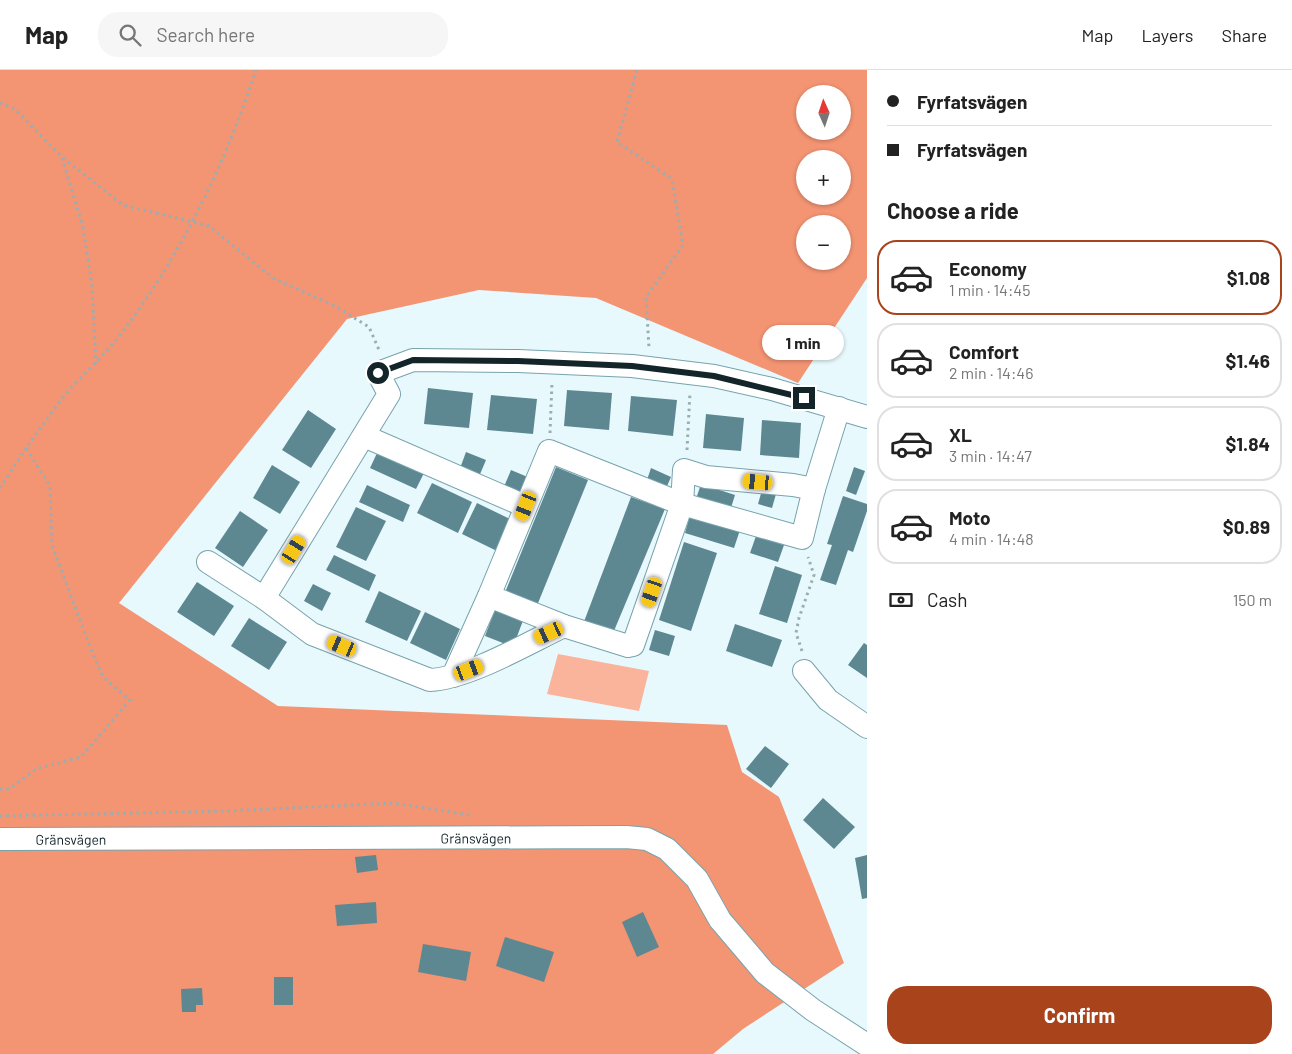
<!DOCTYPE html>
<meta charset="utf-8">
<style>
body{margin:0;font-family:Barlow,sans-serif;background:#f6f6f6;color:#222;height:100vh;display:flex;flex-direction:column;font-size:19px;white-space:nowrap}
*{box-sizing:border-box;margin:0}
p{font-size:16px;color:#767676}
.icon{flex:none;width:28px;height:28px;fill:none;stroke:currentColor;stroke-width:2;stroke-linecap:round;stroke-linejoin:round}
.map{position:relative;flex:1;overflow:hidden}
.panel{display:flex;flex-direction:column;background:#fff;width:425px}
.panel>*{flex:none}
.banner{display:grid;align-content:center;height:110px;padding:0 20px;background:#fff}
.needle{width:32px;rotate:357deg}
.fabs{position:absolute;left:796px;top:15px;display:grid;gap:10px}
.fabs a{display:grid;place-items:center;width:55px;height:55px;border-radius:50%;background:#fff;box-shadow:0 1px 4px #0004;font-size:25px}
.end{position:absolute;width:22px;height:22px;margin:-11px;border:6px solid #132529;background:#fff;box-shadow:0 0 0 2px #fff}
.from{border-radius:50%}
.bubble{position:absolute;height:35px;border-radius:18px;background:#fff;box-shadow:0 1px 4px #0004;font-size:16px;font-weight:700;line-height:35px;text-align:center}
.car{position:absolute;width:15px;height:30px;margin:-15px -8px;border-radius:6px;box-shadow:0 0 4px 1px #0007;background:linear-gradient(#f5c518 24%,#345 0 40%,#f5c518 0 76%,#345 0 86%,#f5c518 0)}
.banner b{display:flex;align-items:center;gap:18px;height:48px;font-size:19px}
.banner b+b{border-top:1px solid #e0e0e0}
.banner i{width:12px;height:12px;background:#222}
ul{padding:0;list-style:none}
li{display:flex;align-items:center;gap:15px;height:75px;margin:0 10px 8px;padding:0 10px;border:2px solid #e0e0e0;border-radius:20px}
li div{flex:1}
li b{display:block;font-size:19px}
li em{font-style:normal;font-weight:700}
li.selected{border-color:#a9431c}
li>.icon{width:45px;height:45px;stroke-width:1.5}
h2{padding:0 20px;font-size:22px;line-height:60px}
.pay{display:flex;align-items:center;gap:12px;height:55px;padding:0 20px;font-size:19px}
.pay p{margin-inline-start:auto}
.primary-button{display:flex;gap:10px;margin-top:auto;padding:10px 20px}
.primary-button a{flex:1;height:58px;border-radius:20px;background:#a9431c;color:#fff;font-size:20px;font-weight:700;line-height:58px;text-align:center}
header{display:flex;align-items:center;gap:30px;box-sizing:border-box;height:70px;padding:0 25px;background:#fff;border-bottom:1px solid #e0e0e0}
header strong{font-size:24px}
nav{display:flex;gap:28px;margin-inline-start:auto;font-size:18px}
.search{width:350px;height:45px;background:#f6f6f6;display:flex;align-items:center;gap:12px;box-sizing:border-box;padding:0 18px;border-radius:20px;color:#767676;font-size:19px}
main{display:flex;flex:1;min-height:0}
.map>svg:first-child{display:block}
.green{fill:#fbb49c}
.forest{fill:#f39473;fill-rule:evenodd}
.building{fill:#5d8891}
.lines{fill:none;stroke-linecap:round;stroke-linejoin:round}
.minor-casing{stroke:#77a3ad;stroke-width:24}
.path{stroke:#9badb1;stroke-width:3;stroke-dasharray:2.5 4;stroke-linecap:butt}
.minor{stroke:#fff;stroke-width:22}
.route{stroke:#132529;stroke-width:6}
.labels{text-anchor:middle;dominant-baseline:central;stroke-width:4.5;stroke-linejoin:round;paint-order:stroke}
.street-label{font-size:14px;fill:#132529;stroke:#e7f9fd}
</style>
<header>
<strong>Map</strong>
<div class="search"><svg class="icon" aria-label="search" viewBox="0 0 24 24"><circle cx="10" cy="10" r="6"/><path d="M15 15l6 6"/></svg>Search here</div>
<nav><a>Map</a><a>Layers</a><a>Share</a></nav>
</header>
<main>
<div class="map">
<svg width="867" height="984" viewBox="0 0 867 984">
<rect width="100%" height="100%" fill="#e7f9fd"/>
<!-- green -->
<path class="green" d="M 558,584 L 649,601 L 639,641 L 547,624 Z"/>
<!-- forest -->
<path class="forest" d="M 0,0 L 867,0 L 867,208 L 798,313 L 596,228 L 479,220 L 347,249 L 119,533 L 278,636 L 727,655 L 742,702 L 779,727 L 844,893 L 743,959 L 713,984 L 0,984 ZM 805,24 L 842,24 L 842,61 L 805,61 ZM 805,89 L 842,89 L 842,126 L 805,126 ZM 805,154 L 842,154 L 842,191 L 805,191 Z"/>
<!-- building -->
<g class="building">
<path d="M 428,318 L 473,323 L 469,358 L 424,354 Z"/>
<path d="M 567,320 L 612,323 L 609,360 L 564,356 Z"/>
<path d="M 491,325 L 537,329 L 533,364 L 487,360 Z"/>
<path d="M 631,326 L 677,330 L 673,366 L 628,361 Z"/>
<path d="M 308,340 L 336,359 L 311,398 L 282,380 Z"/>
<path d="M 706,344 L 744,348 L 741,381 L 703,378 Z"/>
<path d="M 762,350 L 801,353 L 799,388 L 760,385 Z"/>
<path d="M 378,381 L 424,403 L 416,419 L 370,398 Z"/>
<path d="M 466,382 L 486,390 L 478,409 L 459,401 Z"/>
<path d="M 272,395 L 300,412 L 280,444 L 253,428 Z"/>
<path d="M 556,397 L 588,410 L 536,538 L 504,525 Z"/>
<path d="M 854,397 L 865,401 L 856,425 L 846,421 Z"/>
<path d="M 651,398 L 671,407 L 664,423 L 645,416 Z"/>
<path d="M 511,400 L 530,408 L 522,427 L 503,419 Z"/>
<path d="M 432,413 L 472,432 L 458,463 L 417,443 Z"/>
<path d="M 701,414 L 735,425 L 730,441 L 696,429 Z"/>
<path d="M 367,415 L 410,435 L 403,452 L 359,432 Z"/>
<path d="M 762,420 L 776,424 L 772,438 L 758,434 Z"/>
<path d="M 843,426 L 867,434 L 867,441 L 853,482 L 848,480 L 836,515 L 820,510 L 832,475 L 827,474 Z"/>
<path d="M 631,427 L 665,439 L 611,568 L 582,557 Z"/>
<path d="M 477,433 L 512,450 L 497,481 L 462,464 Z"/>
<path d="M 356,437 L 386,451 L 366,491 L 336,477 Z"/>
<path d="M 240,441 L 268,460 L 243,497 L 215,478 Z"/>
<path d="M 690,445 L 740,460 L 734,478 L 685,463 Z"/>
<path d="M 756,466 L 784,475 L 778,492 L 750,483 Z"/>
<path d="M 684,472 L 717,483 L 691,561 L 659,550 Z"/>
<path d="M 334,485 L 376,505 L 369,521 L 326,500 Z"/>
<path d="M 775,496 L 802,505 L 787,553 L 759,544 Z"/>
<path d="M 197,512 L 234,536 L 214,566 L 177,542 Z"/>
<path d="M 313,514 L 331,523 L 322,541 L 304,531 Z"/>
<path d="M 379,521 L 421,541 L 407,571 L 365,552 Z"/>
<path d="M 496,537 L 524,548 L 513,577 L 485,566 Z"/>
<path d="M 425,542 L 460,559 L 446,590 L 410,573 Z"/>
<path d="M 249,548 L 287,572 L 269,600 L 231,576 Z"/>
<path d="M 735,554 L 782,570 L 772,597 L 726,581 Z"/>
<path d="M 655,560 L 675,566 L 669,586 L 649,580 Z"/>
<path d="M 864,573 L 867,575 L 867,608 L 848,595 Z"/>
<path d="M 765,676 L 789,694 L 771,718 L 746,699 Z"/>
<path d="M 823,728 L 855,757 L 834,779 L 803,750 Z"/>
<path d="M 376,785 L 378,800 L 357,803 L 355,787 Z"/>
<path d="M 867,785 L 867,828 L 862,829 L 855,788 Z"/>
<path d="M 376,832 L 377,853 L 337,856 L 335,835 Z"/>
<path d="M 643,842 L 659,877 L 637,887 L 622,852 Z"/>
<path d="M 505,867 L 554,882 L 544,912 L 496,896 Z"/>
<path d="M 423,874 L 471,882 L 466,911 L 418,902 Z"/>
<rect x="274" y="907" width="19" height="28"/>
<path d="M 202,918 L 203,935 L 196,935 L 196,942 L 182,942 L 181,919 Z"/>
</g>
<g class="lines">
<!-- minor casing -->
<g class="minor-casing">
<g id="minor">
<path d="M 364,366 L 525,436"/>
<path d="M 208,492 L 264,528 L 312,564 L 430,610 C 469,608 528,573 564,556"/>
<path d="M 489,526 L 564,556 L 628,576 L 633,575 L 682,434 L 684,400 L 706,407 L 793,415 L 814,419"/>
<path d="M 264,528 L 389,324 L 378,303 L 413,290 L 518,291 L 632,296 L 714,306 L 772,319 L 867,347"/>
<path d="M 804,601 L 828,630 L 867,657"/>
<path d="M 453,606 L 489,526 L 549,381 L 682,434 L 802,468 L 814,419 L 839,338"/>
<path id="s1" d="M 0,769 L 626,767 L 647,769 L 667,779 L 697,809 L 720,850 L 765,903 L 813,940 L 867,975"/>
</g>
</g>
<!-- path -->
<g class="path">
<path d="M 637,0 L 617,72 L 672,109 L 683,175 L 646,227 L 649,278"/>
<path d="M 0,33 L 15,39 L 62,87 L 123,135 L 209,156 L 273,208 L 335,236 L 369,257 L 380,282"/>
<path d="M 62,88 L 83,157 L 92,215 L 96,294"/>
<path d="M 550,363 L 552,312"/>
<path d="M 687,380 L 690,322"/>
<path d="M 0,418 L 26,378"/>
<path d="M 802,581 L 796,563 L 799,548 L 814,505 L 808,487"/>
<path d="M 0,719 L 9,719 L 36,699 L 81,687 L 130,630 L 103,607 L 90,577 L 52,475 L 50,416 L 26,378 C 41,358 55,336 71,318 C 88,300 105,284 120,265 C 181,186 225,94 256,0"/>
<path d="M 0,746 L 226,741 L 394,733 L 469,745"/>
</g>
<!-- minor -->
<use href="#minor" class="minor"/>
</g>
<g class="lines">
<!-- route -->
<path class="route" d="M 378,303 L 413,290 L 518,291 L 632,296 L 714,306 L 804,328"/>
</g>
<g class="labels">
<!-- street labels -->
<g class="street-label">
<text stroke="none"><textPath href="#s1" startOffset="476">Gränsvägen</textPath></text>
<text stroke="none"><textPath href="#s1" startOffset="71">Gränsvägen</textPath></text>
</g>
</g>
</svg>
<div class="fabs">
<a><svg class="needle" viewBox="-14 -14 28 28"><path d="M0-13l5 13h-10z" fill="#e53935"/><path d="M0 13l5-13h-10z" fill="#767676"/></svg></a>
<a>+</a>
<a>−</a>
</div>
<i class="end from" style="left:378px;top:303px"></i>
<i class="end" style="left:804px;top:328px"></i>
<div class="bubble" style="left:762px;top:255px;width:82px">1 min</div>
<i class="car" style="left:758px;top:412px;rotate:275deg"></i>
<i class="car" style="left:526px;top:436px;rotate:202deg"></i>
<i class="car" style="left:294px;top:480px;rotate:32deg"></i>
<i class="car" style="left:652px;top:522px;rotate:199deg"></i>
<i class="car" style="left:549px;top:563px;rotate:245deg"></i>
<i class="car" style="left:342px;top:576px;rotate:293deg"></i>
<i class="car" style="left:469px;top:600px;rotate:69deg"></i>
</div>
<section class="panel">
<div class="banner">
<b><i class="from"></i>Fyrfatsvägen</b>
<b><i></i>Fyrfatsvägen</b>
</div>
<h2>Choose a ride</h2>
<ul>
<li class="selected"><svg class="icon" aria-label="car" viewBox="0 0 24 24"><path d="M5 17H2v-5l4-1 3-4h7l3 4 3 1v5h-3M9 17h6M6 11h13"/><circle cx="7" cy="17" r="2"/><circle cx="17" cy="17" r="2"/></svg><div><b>Economy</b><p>1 min · 14:45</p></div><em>$1.08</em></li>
<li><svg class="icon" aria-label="car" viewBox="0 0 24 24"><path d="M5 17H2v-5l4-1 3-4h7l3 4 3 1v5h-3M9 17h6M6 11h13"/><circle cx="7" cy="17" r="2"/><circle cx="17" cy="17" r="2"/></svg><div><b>Comfort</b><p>2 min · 14:46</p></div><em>$1.46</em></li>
<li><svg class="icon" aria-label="car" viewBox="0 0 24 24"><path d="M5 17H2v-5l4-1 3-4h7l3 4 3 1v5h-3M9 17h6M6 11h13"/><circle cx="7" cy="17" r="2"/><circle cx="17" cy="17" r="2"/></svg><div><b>XL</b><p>3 min · 14:47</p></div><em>$1.84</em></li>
<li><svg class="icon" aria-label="car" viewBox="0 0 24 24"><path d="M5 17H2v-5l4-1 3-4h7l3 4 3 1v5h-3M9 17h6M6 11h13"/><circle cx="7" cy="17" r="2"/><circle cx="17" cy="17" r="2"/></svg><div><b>Moto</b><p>4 min · 14:48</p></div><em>$0.89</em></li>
</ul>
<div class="pay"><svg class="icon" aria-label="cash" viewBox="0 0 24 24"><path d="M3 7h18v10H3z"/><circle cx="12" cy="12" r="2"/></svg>Cash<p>150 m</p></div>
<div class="primary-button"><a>Confirm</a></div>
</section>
</main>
